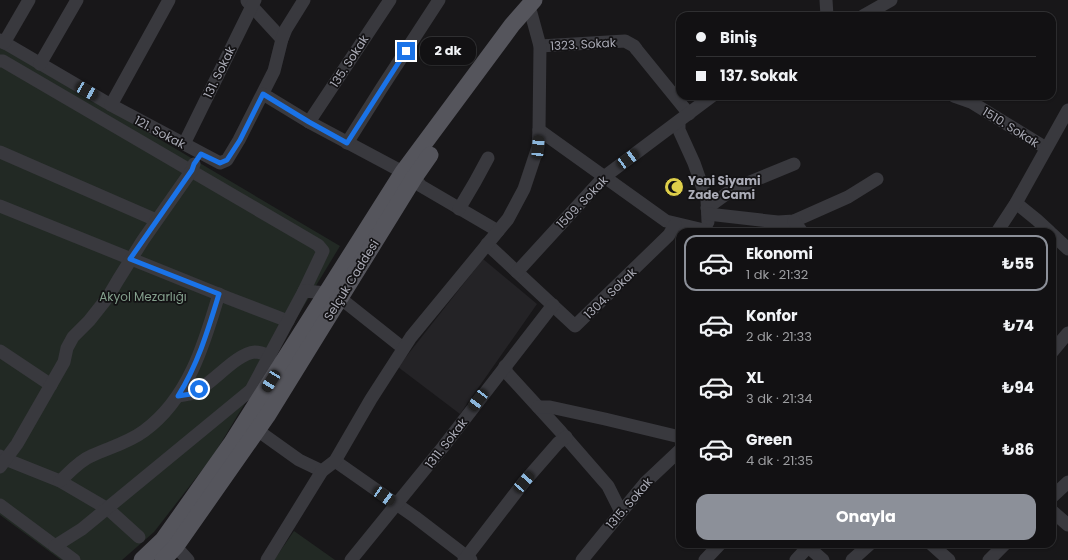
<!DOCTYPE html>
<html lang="tr">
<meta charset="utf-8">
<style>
body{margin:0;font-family:Poppins,sans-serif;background:#1f1f21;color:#f1f3f6;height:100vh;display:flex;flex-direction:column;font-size:15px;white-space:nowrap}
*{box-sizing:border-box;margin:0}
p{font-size:13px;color:#9c9da0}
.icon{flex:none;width:22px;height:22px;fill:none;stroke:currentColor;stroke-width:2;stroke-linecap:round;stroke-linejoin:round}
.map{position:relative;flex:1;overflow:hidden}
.drawer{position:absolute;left:676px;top:228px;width:380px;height:320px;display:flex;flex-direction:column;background:#121113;border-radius:12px;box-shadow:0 1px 3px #0004,0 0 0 1px #313133}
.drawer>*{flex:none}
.guide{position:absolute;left:676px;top:12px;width:380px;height:88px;border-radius:12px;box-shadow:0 1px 3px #0004,0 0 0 1px #313133;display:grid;align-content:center;height:88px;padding:0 20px;background:#121113}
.end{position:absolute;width:18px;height:18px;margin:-9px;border:5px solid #1a73e8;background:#fff;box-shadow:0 0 0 2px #fff}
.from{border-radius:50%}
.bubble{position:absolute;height:28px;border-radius:12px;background:#121113;box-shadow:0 1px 3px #0004,0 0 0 1px #313133;font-size:13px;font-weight:700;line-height:28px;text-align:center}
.car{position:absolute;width:12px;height:24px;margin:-12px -6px;border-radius:5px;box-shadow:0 0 3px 1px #0007;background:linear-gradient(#222 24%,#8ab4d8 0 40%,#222 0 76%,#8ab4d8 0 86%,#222 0)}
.guide b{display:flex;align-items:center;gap:14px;height:38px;font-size:15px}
.guide b+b{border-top:1px solid #313133}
.guide i{width:10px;height:10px;background:#f1f3f6}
ul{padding:7px 0 0;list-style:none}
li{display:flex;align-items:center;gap:12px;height:56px;margin:0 8px 6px;padding:0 12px;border:2px solid transparent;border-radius:12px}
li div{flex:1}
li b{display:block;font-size:15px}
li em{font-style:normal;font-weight:700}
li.on{border-color:#8c9099}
li>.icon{width:36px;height:36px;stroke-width:1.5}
.cta{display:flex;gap:8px;margin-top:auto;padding:8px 20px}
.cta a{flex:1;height:46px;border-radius:12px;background:#8c9099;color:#fff;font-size:16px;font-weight:700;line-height:46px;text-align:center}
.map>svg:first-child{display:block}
.built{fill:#242326}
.green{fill:#222924}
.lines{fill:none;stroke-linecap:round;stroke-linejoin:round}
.minor{stroke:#39393e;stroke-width:13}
.major{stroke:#55555c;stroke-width:17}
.route{stroke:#1a73e8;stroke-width:5}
.labels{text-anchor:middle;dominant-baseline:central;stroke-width:3.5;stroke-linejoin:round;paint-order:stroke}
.street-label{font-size:12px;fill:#abacb7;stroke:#131214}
.poi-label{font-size:12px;font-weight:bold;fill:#abacb7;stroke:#131214;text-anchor:start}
.park-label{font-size:12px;fill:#84a08d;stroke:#131214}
</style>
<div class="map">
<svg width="1068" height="560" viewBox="0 0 1068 560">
<rect width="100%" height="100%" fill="#181719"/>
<!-- built -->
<path class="built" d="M 483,259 L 537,304 L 460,414 L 398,367 Z"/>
<!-- green -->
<g class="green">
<path d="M 0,45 L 340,246 L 213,456 L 154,532 L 122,560 L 61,560 L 0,515 Z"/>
<path d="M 294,531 L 335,560 L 274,560 Z"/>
</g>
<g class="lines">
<!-- minor -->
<g class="minor">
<path d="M 826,0 L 827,16"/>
<path d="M 247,1 L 282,39"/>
<path d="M 863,16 L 891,0"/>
<path d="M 0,40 L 111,105 L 220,163 L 227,160 L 239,140 L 274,71 L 282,39 L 286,29 L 304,0"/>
<path d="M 4,43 L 29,0"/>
<path d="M 540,46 L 625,41 L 634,46 L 637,50 L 689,114"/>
<path d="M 0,61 L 3,61 L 318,245 L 323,251 L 304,291"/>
<path d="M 40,64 L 77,0"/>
<path d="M 263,94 L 309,122 L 414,178 L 421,186 L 498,231"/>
<path d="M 954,96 L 971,102 L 1046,148"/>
<path d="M 111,105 L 169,0"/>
<path d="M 679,121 L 679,130 L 694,163 L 707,200 L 708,222"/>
<path d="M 309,122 L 390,0"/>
<path d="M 539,130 L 666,221 L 708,231"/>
<path d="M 347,143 L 381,89 L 439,0"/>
<path d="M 184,144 L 255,0"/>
<path d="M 0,152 L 156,220"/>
<path d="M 1016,203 L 1037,220 L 1050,232"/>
<path d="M 0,206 L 228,298 L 288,321"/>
<path d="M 707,208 L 733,189 L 794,164"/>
<path d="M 459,209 L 475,182 L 488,158"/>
<path d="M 708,214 L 778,222 L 794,221 L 848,197 L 877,179"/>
<path d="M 794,221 L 802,232"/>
<path d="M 997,232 L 1016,203 L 1068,110"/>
<path d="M 1052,234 L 1068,249"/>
<path d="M 487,244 L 575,326 L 669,235 L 675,224"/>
<path d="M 517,272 L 604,177 L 712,96"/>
<path d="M 340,298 L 403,348"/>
<path d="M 0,351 L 51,385"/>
<path d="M 1052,352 L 1068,333"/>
<path d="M 505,366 L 507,373 L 561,432 L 608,486 L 621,512"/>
<path d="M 178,396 C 182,395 186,395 190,394 C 211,387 234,354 255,352 C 260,352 265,354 270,356"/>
<path d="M 538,407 L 550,407 L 605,419 L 680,437"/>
<path d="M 257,430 L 299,460 L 322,471"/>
<path d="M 0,456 L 5,459 L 60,481 L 108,509 L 139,537"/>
<path d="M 335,461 L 415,517 L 471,560"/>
<path d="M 0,467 L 17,444 L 64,362 L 67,348 L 73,337 L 89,321 L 108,297 L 118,280 L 143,240 L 192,170 L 194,164"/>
<path d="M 60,481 C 69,473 79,461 91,456 C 108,448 128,443 144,431 C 188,399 204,345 219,294"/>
<path d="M 1052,497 L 1068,482"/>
<path d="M 0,505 L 74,560"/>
<path d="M 1052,511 L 1068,525"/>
<path d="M 169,539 L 188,560"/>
<path d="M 805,544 L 823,560"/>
<path d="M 931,544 L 949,560"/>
<path d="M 55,546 L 82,529 L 251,390 L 304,291 L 327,293"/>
<path d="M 267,560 L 322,471 L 335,461 L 371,399 L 411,337 L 508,219 L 524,189 L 538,147 L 539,130 L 540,46 L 531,13"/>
<path d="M 351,560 L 443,447 L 553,305"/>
<path d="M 464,560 L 524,482 L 558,443 L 566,437"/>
<path d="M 582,560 L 645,483 L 680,450"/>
<path d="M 705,560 L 720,544"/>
<path d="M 796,560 L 808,547"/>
<path d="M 852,560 L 870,544"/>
<path d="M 989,560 L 1005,544"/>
</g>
<!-- major -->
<g class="major">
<path d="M 142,560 L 163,540 L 231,444 L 403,172 L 512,25 L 534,0"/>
<path d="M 163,560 L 176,546 L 267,416 L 414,178 L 430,155"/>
</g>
</g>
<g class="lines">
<!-- route -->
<path class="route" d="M 199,389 L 191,394 L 178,396 C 198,364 208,330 219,294 L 130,259 L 192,170 L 194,164 L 201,154 L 220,163 L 227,160 L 240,140 L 263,94 L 309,122 L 347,143 L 406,51"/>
</g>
<!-- icons -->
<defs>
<g id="mosque-disc" transform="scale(1)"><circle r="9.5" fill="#decf4a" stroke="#131214"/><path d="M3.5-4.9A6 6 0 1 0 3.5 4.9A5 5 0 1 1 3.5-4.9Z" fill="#111"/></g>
</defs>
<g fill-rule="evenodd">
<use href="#mosque-disc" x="674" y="187"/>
</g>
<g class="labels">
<!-- street labels -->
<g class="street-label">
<text transform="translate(583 44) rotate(-3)">1323. Sokak</text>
<text transform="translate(349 61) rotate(-57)">135. Sokak</text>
<text transform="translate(219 72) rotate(-64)">131. Sokak</text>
<text transform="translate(1011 127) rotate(32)">1510. Sokak</text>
<text transform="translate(160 132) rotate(28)">121. Sokak</text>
<text transform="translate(582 202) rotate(-46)">1509. Sokak</text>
<text transform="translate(351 280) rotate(-58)">Selçuk Caddesi</text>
<text transform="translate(610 293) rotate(-44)">1304. Sokak</text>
<text transform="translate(446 443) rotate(-52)">1311. Sokak</text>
<text transform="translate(629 503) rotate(-49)">1315. Sokak</text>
</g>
<!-- poi labels -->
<g class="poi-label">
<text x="688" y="180">Yeni Siyami<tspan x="688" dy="14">Zade Cami</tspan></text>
</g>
<!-- park labels -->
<g class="park-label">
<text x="143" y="296">Akyol Mezarlığı</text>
</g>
</g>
</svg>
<i class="end from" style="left:199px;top:389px"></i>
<i class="end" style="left:406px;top:51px"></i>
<div class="bubble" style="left:420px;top:37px;width:56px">2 dk</div>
<i class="car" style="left:87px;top:91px;rotate:120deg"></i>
<i class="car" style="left:538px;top:147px;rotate:5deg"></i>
<i class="car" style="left:628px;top:159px;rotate:54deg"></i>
<i class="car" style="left:271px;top:381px;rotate:212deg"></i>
<i class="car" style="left:478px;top:400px;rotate:217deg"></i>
<i class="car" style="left:524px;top:482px;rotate:41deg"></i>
<i class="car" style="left:384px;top:496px;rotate:125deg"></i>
<div class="guide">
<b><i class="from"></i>Biniş</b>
<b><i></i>137. Sokak</b>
</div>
<section class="drawer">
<ul>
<li class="on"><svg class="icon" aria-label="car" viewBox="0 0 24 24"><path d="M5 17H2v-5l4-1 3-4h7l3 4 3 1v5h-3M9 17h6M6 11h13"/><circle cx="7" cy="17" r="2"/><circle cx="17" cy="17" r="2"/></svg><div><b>Ekonomi</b><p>1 dk · 21:32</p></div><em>₺55</em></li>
<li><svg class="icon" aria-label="car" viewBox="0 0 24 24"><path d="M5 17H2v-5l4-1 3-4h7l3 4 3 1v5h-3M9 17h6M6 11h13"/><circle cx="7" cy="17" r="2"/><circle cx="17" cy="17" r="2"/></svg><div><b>Konfor</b><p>2 dk · 21:33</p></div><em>₺74</em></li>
<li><svg class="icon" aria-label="car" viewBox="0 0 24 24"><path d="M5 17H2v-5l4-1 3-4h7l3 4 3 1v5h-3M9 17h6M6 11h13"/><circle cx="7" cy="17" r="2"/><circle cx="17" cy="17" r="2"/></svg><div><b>XL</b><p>3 dk · 21:34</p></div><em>₺94</em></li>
<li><svg class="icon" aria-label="car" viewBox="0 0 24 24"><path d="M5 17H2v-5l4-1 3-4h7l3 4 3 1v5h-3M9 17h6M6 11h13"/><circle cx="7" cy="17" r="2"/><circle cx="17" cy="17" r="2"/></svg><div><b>Green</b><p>4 dk · 21:35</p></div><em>₺86</em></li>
</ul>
<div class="cta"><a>Onayla</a></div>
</section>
</div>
